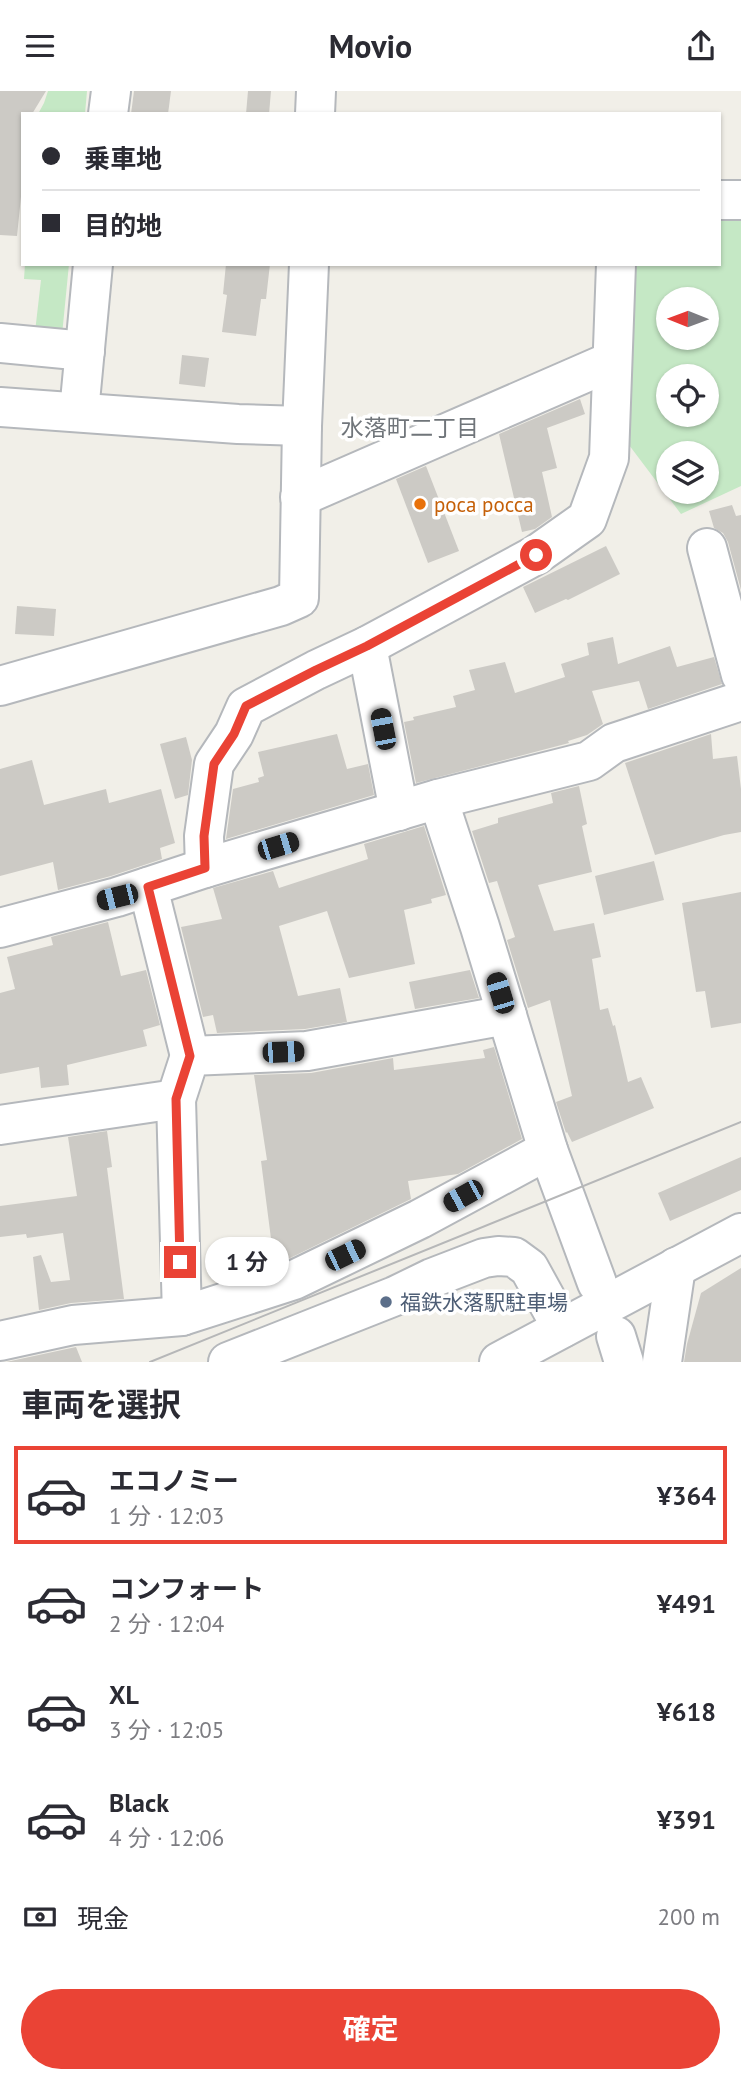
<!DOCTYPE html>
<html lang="ja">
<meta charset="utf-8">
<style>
body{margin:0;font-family:"PT Sans","Noto Sans JP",sans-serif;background:#f7f7f7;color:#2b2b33;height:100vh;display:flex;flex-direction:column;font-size:26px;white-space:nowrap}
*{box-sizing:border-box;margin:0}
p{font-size:23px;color:#7c7c81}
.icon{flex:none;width:38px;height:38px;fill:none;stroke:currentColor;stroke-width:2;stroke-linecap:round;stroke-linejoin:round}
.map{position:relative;height:1271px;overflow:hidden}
.drawer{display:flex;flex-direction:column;background:#fff;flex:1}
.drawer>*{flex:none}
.guide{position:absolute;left:21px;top:21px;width:700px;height:154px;border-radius:0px;box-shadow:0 2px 5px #0004;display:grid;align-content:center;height:154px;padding:0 21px;background:#fff}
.needle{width:46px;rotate:271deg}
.controls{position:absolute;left:656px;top:196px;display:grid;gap:14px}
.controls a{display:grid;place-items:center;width:63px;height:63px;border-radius:50%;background:#fff;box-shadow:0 2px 5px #0004;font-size:35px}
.end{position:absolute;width:32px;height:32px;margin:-16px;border:9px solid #ea4335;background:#fff;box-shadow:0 0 0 4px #fff}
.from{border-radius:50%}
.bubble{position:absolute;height:49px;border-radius:24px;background:#fff;box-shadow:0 2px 5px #0004;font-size:23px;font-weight:700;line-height:49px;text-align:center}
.car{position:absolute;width:21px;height:42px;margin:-21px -10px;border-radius:9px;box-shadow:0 0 5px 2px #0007;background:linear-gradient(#222 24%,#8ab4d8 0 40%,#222 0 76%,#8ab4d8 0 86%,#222 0)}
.guide b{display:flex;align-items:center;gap:24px;height:66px;font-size:26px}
.guide b+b{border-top:2px solid #e1e1e2}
.guide i{width:18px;height:18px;background:#2b2b33}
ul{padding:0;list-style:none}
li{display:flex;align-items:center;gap:21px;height:98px;margin:0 14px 10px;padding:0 7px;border:4px solid transparent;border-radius:0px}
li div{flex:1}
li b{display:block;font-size:26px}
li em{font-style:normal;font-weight:700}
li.current{border-color:#ea4335}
li>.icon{width:63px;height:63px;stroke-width:1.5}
h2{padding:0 21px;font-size:32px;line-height:84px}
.pay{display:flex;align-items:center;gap:18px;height:77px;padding:0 21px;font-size:26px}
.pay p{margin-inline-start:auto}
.cta{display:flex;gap:14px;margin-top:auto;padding:14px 21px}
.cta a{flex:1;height:80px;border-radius:42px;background:#ea4335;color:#fff;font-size:28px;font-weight:700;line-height:80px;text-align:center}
header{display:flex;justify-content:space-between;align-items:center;height:91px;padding:0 21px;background:#fff;font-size:32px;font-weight:700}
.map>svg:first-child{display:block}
.green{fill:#c5e8c5;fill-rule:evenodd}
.building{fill:#cccac5}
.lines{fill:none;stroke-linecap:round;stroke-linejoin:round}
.minor-casing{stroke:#b5b8bc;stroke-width:42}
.minor{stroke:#fff;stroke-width:38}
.tram{stroke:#b6b7b8;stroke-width:2}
.route{stroke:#ea4335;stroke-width:9}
.food-dot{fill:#e8710a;stroke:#fff;stroke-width:2.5}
.service-dot{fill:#5c6f8a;stroke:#fff;stroke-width:2.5}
.labels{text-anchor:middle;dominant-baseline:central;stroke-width:7;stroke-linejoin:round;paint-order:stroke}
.food-label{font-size:21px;fill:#c56008;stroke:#fff;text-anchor:start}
.service-label{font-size:21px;fill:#4e5e75;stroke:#fff;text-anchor:start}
.neighbourhood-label{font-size:23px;fill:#70757a;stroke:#fff}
</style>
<header><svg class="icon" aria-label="menu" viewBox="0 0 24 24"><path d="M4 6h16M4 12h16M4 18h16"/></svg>Movio<svg class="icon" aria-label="share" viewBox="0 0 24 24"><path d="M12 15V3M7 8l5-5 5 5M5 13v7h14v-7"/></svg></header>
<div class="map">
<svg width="741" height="1271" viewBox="0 0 741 1271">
<rect width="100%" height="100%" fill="#f1efe8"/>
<!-- green -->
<g class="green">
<path d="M 48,0 L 87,0 L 85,23 L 38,23 L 44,12 Z"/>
<path d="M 741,120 L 741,395 L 681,423 L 623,346 L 629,173 L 719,173 L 719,121 ZM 668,208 L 707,208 L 707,247 L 668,247 ZM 668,285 L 707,285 L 707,324 L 668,324 ZM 668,362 L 707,362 L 707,401 L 668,401 Z"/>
<path d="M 25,173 L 69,173 L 62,244 L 35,241 L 41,189 L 24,188 Z"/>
</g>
<!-- building -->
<g class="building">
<path d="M 0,0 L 46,0 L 32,23 L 23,23 L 23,86 L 17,145 L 0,144 Z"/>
<path d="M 134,0 L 171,0 L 168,23 L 131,23 Z"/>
<path d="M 248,0 L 271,0 L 269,23 L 246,23 Z"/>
<path d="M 226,173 L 270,173 L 266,208 L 261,208 L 256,245 L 222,241 L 227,204 L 223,203 Z"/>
<path d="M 182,264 L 209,267 L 205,296 L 179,293 Z"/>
<path d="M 580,308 L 585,323 L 547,337 L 557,377 L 542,381 L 552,426 L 535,438 L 522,441 L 499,343 Z"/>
<path d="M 426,375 L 459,460 L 428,472 L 396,388 Z"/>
<path d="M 732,414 L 736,425 L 741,424 L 741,499 L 728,451 L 723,442 L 714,437 L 709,420 Z"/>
<path d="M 606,455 L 620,483 L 568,509 L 566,508 L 535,522 L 523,496 Z"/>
<path d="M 17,515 L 56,518 L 54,545 L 15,543 Z"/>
<path d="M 613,546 L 618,573 L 670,555 L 677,576 L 714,566 L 722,593 L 648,618 L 639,590 L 592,600 L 603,633 L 587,644 L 568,650 L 569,652 L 416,692 L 404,631 L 414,629 L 413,626 L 456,616 L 453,605 L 475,599 L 469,579 L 505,571 L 515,602 L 565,586 L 561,573 L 589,564 L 587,552 Z"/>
<path d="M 337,643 L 347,678 L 368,673 L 374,704 L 226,748 L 233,698 L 259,691 L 258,687 L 264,685 L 258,661 Z"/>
<path d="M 711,643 L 713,668 L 737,665 L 741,698 L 741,741 L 724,744 L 655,764 L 625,672 Z"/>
<path d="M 186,646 L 192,669 L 188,704 L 175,708 L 160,653 Z"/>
<path d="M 32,669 L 44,714 L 106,698 L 109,712 L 161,698 L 175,752 L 160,757 L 162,768 L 111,785 L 58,799 L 53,771 L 0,785 L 0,678 Z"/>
<path d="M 579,695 L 587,733 L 582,735 L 592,781 L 538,794 L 554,840 L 594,832 L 601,866 L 592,868 L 600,919 L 608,917 L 613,935 L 615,934 L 628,991 L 641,986 L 654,1017 L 572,1051 L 567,1041 L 566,1042 L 556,1011 L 572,1005 L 550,909 L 528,917 L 507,849 L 515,846 L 497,790 L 489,792 L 472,740 L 498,732 L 498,727 L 553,712 L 551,702 Z"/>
<path d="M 424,735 L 446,804 L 431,808 L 432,812 L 404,819 L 415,873 L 349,887 L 327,820 L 279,835 L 298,905 L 340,897 L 347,931 L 305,938 L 217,942 L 213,924 L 203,926 L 181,836 L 222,828 L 213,797 L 273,780 L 279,797 L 368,768 L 364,753 Z"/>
<path d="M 654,770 L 664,809 L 604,824 L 595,785 Z"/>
<path d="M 741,801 L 741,932 L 711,937 L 705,900 L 696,901 L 682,812 Z"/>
<path d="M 108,831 L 121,885 L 146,879 L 160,934 L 143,939 L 147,955 L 67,974 L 69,994 L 41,997 L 39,976 L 0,983 L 0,902 L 15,898 L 7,866 L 53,854 L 51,846 Z"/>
<path d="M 470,879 L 479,907 L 415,918 L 409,891 Z"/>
<path d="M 494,956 L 522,1048 L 458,1083 L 408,1090 L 411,1108 L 286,1169 L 274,1171 L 261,1070 L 267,1069 L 254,984 L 311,982 L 393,967 L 394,979 L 485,967 L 483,959 Z"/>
<path d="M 107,1040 L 112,1076 L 107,1077 L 124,1208 L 71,1212 L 39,1219 L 33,1166 L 41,1164 L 51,1191 L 70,1189 L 63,1142 L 27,1147 L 26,1143 L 0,1146 L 0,1115 L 77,1105 L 68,1046 Z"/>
<path d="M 741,1066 L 741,1099 L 670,1130 L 658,1102 Z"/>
<path d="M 741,1177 L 741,1271 L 684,1271 L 687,1253 L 701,1202 Z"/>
<path d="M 76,1256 L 82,1271 L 6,1271 Z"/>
</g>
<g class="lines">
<!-- minor casing -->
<g class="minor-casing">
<g id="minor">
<path d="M 108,23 L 111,0"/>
<path d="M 315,23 L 316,0"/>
<path d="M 719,109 L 741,109"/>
<path d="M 0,252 L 85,260"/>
<path d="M 0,316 L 238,333 L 302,335"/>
<path d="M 79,321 L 93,173"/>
<path d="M 300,406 L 612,270"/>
<path d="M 707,457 L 741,584"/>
<path d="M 367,555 L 399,720"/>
<path d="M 0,595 L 281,515 L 299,507 L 302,335 L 309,173"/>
<path d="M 438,708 L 480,836 L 548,1059 L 597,1192"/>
<path d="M 205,777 L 204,745 L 214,673 L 234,643 L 246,616 L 316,579 L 367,555 L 536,464 L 587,428 L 609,367 L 616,173"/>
<path d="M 148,796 L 190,965"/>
<path d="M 0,837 L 117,806 L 205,777 L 438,708 L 589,670 L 614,652 L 741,610"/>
<path d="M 176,1008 L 182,1225"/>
<path d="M 0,1034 L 176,1008 L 190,965 L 307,960 L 507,924"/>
<path d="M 616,1245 L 624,1271"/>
<path d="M 0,1250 L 73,1234 L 182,1225 L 294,1189 L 420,1128 L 548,1059"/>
<path d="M 228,1271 L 395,1205 L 432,1187 L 484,1167 L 498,1165 L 514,1166 L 529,1177 L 562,1237"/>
<path d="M 499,1271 L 741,1142"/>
<path d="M 662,1271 L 676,1176"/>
</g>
</g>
<!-- minor -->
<use href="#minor" class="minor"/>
<!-- tram -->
<path class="tram" d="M 150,1271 L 741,1031"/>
</g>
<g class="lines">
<!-- route -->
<path class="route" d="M 180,1171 L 176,1008 L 190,965 L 148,796 L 205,777 L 204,745 L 214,673 L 234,643 L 246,615 L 316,579 L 367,555 L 536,464"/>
</g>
<!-- markers -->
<circle class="food-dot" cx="420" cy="413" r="7"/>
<circle class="service-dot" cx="386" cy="1211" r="7"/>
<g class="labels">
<!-- food labels -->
<g class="food-label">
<text x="434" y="413">poca pocca</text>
</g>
<!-- service labels -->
<g class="service-label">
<text x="400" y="1211">福鉄水落駅駐車場</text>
</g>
<!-- neighbourhood labels -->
<g class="neighbourhood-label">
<text x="410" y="336">水落町二丁目</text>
</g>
</g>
</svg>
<div class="controls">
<a><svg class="needle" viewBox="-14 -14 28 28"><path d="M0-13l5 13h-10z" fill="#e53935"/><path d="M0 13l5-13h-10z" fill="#7c7c81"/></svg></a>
<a><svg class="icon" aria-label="locate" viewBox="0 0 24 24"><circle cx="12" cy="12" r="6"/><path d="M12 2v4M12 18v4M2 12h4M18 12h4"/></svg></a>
<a><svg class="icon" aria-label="layers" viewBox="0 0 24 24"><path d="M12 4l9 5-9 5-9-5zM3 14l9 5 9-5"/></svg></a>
</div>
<i class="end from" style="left:536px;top:464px"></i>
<i class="end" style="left:180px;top:1171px"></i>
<div class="bubble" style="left:205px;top:1146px;width:84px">1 分</div>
<i class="car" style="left:383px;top:638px;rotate:349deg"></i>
<i class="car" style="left:278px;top:755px;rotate:73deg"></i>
<i class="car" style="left:117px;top:806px;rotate:256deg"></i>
<i class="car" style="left:500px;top:902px;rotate:343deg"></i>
<i class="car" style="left:283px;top:961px;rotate:88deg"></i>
<i class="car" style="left:463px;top:1105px;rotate:241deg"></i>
<i class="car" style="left:345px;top:1164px;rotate:64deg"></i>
<div class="guide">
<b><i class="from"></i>乗車地</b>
<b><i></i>目的地</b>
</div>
</div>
<section class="drawer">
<h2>車両を選択</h2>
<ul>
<li class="current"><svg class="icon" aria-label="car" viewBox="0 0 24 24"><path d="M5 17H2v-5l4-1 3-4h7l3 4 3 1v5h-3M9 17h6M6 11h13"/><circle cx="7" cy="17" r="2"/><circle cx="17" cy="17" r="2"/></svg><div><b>エコノミー</b><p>1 分 · 12:03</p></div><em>¥364</em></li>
<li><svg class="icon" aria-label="car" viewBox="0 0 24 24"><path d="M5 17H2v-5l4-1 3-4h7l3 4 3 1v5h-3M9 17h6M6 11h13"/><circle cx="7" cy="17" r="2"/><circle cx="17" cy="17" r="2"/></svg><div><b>コンフォート</b><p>2 分 · 12:04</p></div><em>¥491</em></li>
<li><svg class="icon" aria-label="car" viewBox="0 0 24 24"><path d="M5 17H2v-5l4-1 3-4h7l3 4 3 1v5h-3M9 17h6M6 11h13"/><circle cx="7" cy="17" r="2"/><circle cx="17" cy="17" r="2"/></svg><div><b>XL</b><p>3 分 · 12:05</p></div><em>¥618</em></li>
<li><svg class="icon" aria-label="car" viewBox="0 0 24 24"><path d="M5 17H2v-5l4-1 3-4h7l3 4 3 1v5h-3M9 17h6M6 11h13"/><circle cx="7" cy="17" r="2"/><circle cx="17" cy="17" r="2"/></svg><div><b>Black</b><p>4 分 · 12:06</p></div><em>¥391</em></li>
</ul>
<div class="pay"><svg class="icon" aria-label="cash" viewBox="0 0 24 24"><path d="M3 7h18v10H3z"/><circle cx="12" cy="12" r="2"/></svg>現金<p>200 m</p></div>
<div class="cta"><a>確定</a></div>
</section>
